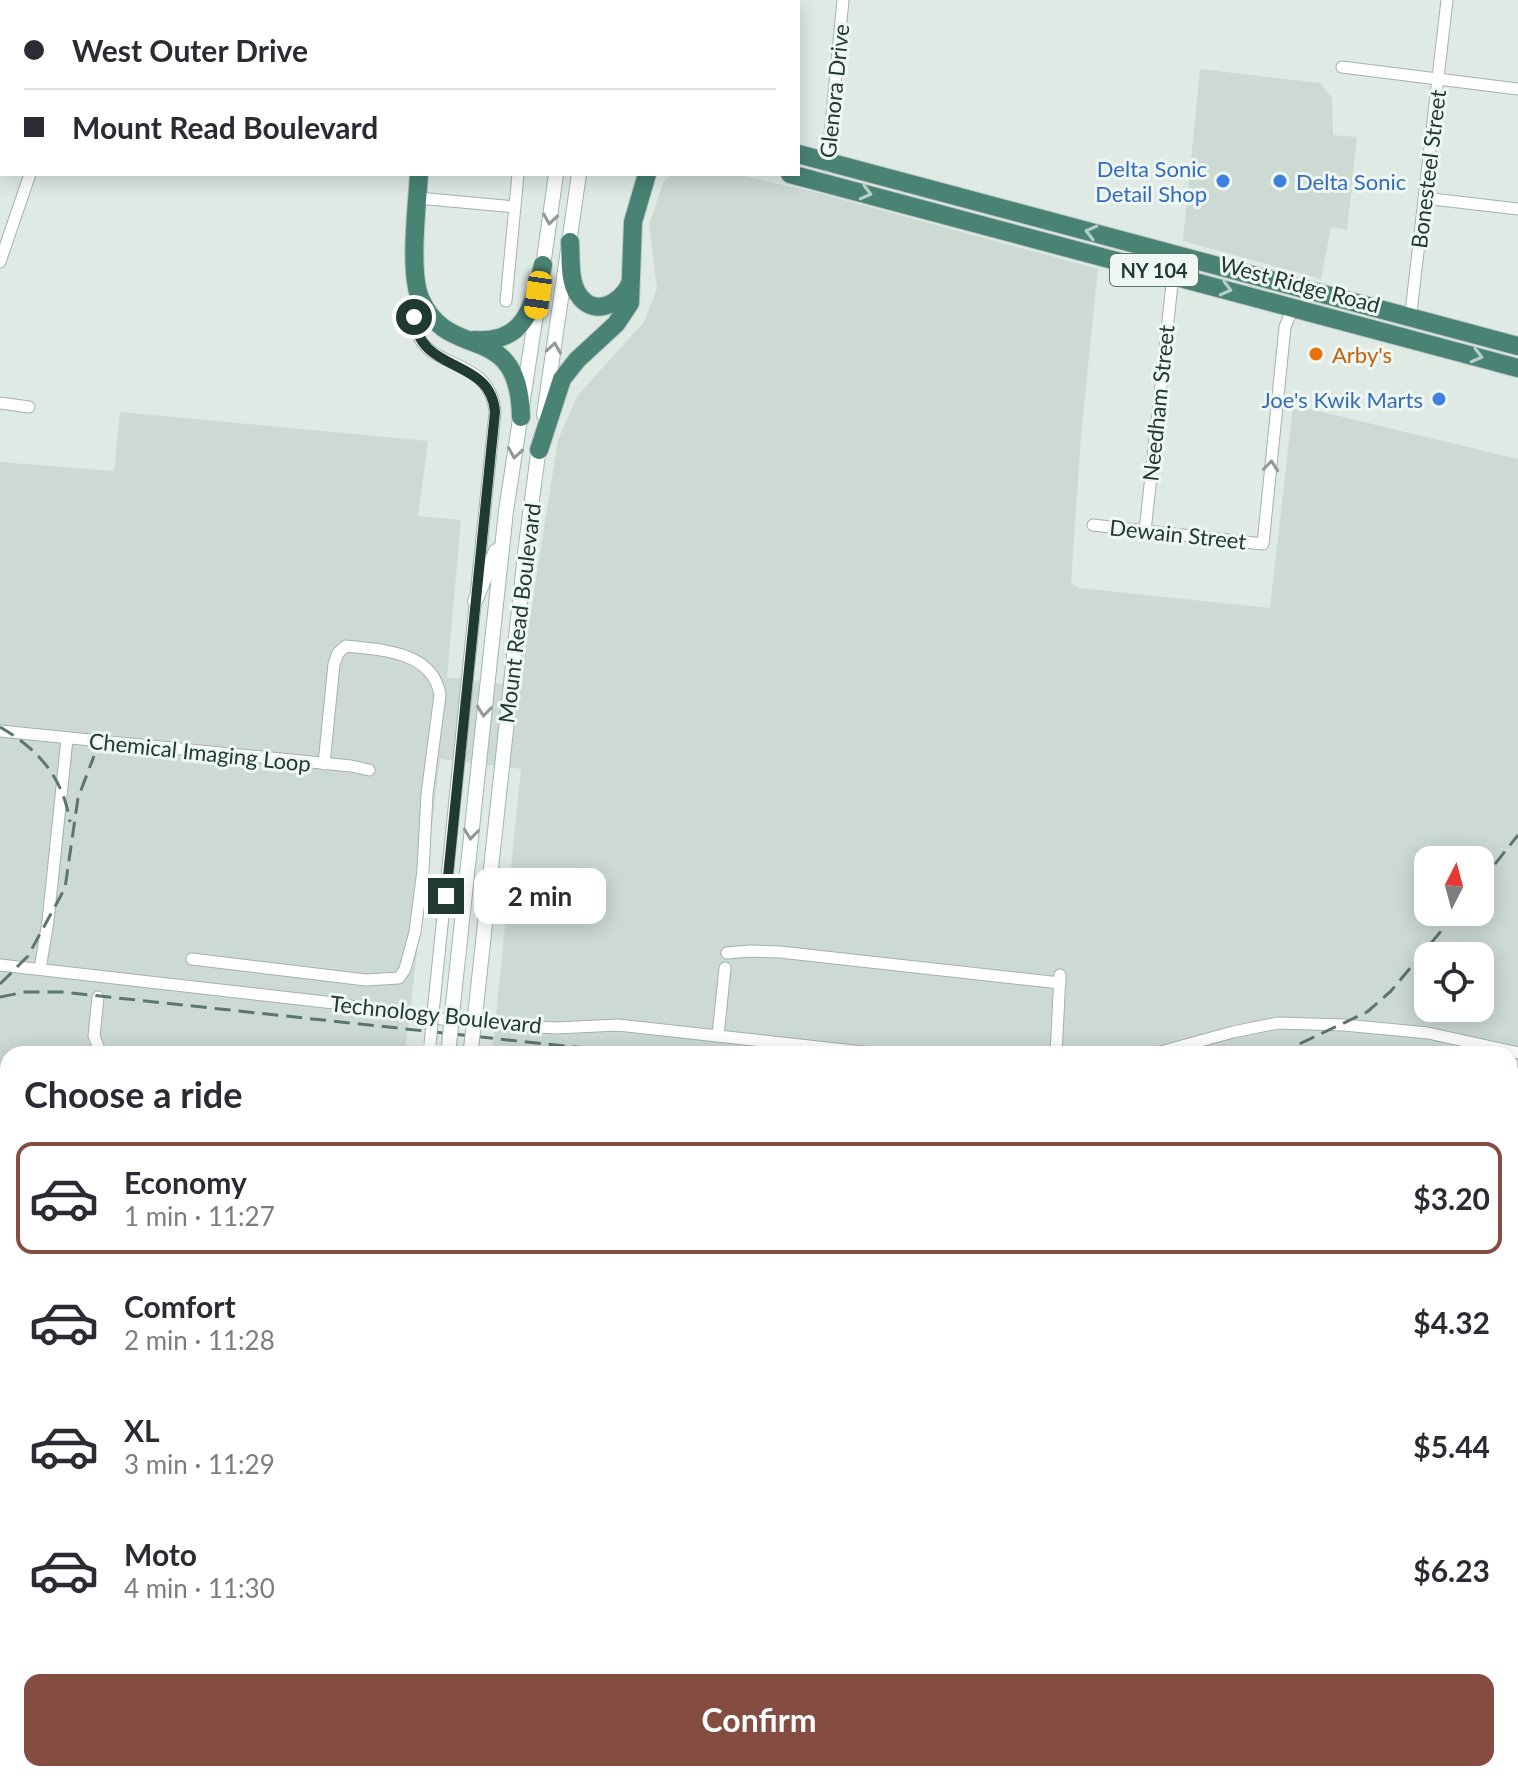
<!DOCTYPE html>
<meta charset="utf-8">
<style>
body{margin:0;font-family:Lato,sans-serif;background:#f7f7f7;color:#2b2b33;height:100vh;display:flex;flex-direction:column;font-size:30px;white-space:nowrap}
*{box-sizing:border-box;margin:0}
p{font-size:26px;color:#7c7c81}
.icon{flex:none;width:44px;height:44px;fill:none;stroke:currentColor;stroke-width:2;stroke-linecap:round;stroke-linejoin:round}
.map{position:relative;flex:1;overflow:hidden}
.sheet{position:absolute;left:0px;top:1046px;width:1518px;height:736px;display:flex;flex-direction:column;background:#fff;border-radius:24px 24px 0 0;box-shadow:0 4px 20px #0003}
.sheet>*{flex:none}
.top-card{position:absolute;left:0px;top:0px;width:800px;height:176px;box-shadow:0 4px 20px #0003;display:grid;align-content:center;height:176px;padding:0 24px;background:#fff}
.needle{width:52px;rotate:6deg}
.buttons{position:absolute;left:1414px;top:846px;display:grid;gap:16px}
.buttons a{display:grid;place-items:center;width:80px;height:80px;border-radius:16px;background:#fff;box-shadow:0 4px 20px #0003;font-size:40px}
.end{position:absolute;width:36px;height:36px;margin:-18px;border:10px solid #203a32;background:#fff;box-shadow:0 0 0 4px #fff}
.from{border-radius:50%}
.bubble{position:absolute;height:56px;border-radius:16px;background:#fff;box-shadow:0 4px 20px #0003;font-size:26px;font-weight:700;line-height:56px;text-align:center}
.car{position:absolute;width:24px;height:48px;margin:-24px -12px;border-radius:10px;box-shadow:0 0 6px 2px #0007;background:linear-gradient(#f5c518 24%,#345 0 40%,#f5c518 0 76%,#345 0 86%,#f5c518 0)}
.top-card b{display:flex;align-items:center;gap:28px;height:76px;font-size:30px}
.top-card b+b{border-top:2px solid #e1e1e2}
.top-card i{width:20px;height:20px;background:#2b2b33}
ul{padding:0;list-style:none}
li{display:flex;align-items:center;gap:24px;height:112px;margin:0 16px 12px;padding:0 8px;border:4px solid transparent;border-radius:16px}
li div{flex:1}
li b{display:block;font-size:30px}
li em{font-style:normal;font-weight:700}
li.active{border-color:#854d42}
li>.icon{width:72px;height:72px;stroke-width:1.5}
h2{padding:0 24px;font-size:36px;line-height:96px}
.action{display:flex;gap:16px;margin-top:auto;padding:16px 24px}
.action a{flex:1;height:92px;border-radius:16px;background:#854d42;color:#fff;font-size:32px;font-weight:700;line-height:92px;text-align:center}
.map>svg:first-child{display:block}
.built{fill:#cddad4;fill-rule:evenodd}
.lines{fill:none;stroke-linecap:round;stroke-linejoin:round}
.minor-casing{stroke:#a2b2ac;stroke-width:13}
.tertiary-casing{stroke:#a2b2ac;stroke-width:16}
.secondary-casing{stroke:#9eb6ad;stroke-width:16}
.trunk-casing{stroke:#bcc4c2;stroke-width:20}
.minor{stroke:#fff;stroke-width:11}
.tertiary{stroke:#fff;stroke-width:14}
.secondary{stroke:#fff;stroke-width:14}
.trunk{stroke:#488374;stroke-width:18}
.rail{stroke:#5a766e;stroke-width:3;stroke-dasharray:16 8;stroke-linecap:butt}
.minor-bridge-casing{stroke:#a2b2ac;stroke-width:13;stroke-linecap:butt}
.secondary-bridge-casing{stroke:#9eb6ad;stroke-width:16;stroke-linecap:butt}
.minor-bridge{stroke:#fff;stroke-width:11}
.secondary-bridge{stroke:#fff;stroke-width:14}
.oneway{stroke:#b5cec7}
.oneway2{stroke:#909c98}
.route{stroke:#203a32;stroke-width:10}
.shop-dot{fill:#3f7fe0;stroke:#eff7f3;stroke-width:3}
.food-dot{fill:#e8710a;stroke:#eff7f3;stroke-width:3}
.labels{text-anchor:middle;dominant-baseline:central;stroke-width:6;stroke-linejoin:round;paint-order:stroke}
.shield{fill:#eff7f3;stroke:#5e736c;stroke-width:2}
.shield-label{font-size:20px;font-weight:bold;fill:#203a32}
.street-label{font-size:22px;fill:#203a32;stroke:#eff7f3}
.shop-label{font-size:22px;fill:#366cbe;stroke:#eff7f3;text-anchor:end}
.food-label{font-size:22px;fill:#c56008;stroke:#eff7f3;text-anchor:start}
</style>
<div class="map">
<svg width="1518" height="1782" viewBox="0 0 1518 1782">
<rect width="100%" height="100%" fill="#dfeae5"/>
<!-- built -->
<g class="built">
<path d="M 1200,69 L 1320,83 L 1332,98 L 1333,135 L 1357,137 L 1347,230 L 1331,227 L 1321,279 L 1183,241 Z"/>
<path d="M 671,174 L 734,174 L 811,191 L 1098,269 L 1081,435 L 1071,583 L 1079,588 L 1270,608 L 1293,405 L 1518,459 L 1518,1178 L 1510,1177 L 1510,1054 L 492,1054 L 521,769 L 440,759 L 405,1054 L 8,1054 L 8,1621 L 0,1620 L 0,462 L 114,471 L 120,412 L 428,441 L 418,516 L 461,520 L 447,677 L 519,686 L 558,440 L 578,395 L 644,322 L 657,289 L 649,225 L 663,183 ZM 1428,860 L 1480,860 L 1480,912 L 1428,912 ZM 1428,956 L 1480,956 L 1480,1008 L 1428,1008 Z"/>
<path d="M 449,1774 L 818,1774 L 818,1782 L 448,1782 Z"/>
</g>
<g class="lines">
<!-- minor casing -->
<g class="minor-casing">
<g id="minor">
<path d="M 88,2 L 89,0"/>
<path d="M 1342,67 L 1518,89"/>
<path d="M 827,166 L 843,0"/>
<path d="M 418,198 L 515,207"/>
<path d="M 1424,198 L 1518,209"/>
<path d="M 0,262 L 30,174"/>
<path d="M 420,297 C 415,305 414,312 415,322 C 418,359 456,358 479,378 C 489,387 494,399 495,412 L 434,1003"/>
<path d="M 506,301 L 518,174"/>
<path d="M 1410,321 L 1447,0"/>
<path d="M 0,403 L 29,407"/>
<path d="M 1093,525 L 1263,544 L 1285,327 L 1293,307"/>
<path d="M 1145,531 L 1173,275"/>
<path d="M 0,731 L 351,766 L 369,770"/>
<path d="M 727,953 L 750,951 L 780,952 L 1060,983"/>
<path d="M 192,959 L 366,980 L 399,978 L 405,969 L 415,932 L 423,870 L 427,794 L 440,695 C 433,651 381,650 346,646 L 338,653 L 334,664 L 324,764"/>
<path d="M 0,965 L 334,1003 L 393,1014 L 493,1024 L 556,1028 L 618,1025 L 881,1054"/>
<path d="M 40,969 L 48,921 L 67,739"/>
<path d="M 98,997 L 94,1036 L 101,1054"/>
<path d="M 718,1035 L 725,968"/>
<path d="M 1056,1054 L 1060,975"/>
<path d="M 1153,1054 L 1233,1032 L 1278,1023 L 1344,1025 L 1428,1033 L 1518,1053"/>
<path d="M 184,1782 L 185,1774"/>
<path d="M 649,1782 L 678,1782"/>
<path d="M 680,1782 L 698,1774"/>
<path d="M 904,1782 L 905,1774"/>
<path d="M 1199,1782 L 1199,1774"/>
<path d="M 1426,1782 L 1427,1774"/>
</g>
</g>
<!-- tertiary casing -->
<g class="tertiary-casing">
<g id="tertiary">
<path d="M 1237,1774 L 1311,1782"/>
<path d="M 329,1782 L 330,1774"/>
<path d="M 430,1782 L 430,1774"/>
<path d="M 1084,1782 L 1085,1774"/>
</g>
</g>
<!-- secondary casing -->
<g class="secondary-casing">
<g id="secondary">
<path d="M 577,2 L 577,0"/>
<path d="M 600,2 L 600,0"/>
<path d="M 542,273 L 556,174"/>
<path d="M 544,415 L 579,174"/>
<path d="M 475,601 L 496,551"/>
<path d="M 453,1005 L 506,511 L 538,301"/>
<path d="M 476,1007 L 526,545 L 540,439"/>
<path d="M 0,1638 L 8,1639"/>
<path d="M 370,1782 L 371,1774"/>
<path d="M 394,1782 L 395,1774"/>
</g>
</g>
<!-- trunk casing -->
<g class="trunk-casing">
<g id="trunk">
<path d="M 177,0 L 185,2"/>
<path d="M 306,0 L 317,2"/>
<path d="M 450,0 L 451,2"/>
<path d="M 225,2 L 241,2"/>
<path d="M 425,2 L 428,0"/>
<path d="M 717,2 L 717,0"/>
<path d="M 798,154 L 1518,346"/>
<path d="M 419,174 C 417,206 409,271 420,298 C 449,365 519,317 521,417"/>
<path d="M 790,174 L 1518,368"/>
<path d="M 570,242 C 571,258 569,281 578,294 C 593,318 621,304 630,284"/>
<path d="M 474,340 C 525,344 533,307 543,265"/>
<path d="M 539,450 L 562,379 L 577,360 L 616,324 L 630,303 L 633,222 L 647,174"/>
</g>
</g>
<!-- minor -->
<use href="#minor" class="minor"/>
<!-- tertiary -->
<use href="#tertiary" class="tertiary"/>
<!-- secondary -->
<use href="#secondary" class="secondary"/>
<!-- trunk -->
<use href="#trunk" class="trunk"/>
<!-- rail -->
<g class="rail">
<path d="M 0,727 C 38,749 63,777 70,822"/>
<path d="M 1480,883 L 1518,835"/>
<path d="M 0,984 L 28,956 L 65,888 L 78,798 L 94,756"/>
<path d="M 0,997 L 25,992 L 62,992 L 639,1054"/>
<path d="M 1278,1054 L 1367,1012 L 1391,991 L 1457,912"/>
<path d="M 1510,1066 L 1518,1067"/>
<path d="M 0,1087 L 8,1088"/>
<path d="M 1513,1730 L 1518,1685"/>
</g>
<!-- minor-bridge casing -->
<g class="minor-bridge-casing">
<path id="minor-bridge" d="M 430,1044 L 434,1003"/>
</g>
<!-- secondary-bridge casing -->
<g class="secondary-bridge-casing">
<g id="secondary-bridge">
<path d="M 449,1046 L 453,1005"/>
<path d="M 471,1048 L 476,1007"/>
</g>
</g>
<!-- minor-bridge -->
<use href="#minor-bridge" class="minor-bridge"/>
<!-- secondary-bridge -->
<use href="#secondary-bridge" class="secondary-bridge"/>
</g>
<!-- one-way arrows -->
<defs><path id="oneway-chevron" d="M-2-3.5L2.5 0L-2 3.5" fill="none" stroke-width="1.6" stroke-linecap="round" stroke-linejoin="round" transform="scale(2)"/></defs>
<g class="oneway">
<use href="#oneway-chevron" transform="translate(866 193) rotate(15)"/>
<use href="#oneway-chevron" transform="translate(1091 232) rotate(-165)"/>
<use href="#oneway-chevron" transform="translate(1226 289) rotate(15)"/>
<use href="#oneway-chevron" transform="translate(1477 356) rotate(15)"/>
</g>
<g class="oneway2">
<use href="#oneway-chevron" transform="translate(550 219) rotate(98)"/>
<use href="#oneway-chevron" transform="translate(554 348) rotate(-81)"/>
<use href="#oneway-chevron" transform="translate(515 453) rotate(99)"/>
<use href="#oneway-chevron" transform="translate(1271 466) rotate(-84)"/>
<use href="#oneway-chevron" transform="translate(484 711) rotate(96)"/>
<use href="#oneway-chevron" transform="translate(471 834) rotate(96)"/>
</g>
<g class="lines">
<!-- route -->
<path class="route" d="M 414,317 C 419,375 491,356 495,412 L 446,896"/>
</g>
<!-- markers -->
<g class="shop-dot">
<circle cx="1223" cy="181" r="8"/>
<circle cx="1280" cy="181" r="8"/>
<circle cx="1439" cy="399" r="8"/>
</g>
<circle class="food-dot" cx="1316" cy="354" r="8"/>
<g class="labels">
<!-- shield labels -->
<rect class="shield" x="1110" y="254" width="88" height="32" rx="6"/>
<g class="shield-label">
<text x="1154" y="270">NY 104</text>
</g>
<!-- street labels -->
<g class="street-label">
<text transform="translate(834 91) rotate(-84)">Glenora Drive</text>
<text transform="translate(1428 169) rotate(-83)">Bonesteel Street</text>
<text transform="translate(1300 284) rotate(15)">West Ridge Road</text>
<text transform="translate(1158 403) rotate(-84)">Needham Street</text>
<text transform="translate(1178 534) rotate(6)">Dewain Street</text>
<text transform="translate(519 613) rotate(-83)">Mount Read Boulevard</text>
<text transform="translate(200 752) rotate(6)">Chemical Imaging Loop</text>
<text transform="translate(436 1014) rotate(6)">Technology Boulevard</text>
</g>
<!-- shop labels -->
<g class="shop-label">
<text x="1207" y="168">Delta Sonic<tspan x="1207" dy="25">Detail Shop</tspan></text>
<text x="1296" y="181" text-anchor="start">Delta Sonic</text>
<text x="1423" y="399">Joe's Kwik Marts</text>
</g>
<!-- food labels -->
<g class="food-label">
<text x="1332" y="354">Arby's</text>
</g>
</g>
</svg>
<div class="buttons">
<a><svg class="needle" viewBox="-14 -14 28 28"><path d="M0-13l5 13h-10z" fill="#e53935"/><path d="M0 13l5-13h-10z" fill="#7c7c81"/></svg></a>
<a><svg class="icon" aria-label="locate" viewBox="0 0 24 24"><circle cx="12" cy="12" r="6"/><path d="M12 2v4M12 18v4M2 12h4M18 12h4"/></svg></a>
</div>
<i class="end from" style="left:414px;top:317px"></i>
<i class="end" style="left:446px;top:896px"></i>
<div class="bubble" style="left:474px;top:868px;width:132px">2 min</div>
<i class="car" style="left:538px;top:295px;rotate:188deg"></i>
<div class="top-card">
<b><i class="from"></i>West Outer Drive</b>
<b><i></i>Mount Read Boulevard</b>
</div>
<section class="sheet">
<h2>Choose a ride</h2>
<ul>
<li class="active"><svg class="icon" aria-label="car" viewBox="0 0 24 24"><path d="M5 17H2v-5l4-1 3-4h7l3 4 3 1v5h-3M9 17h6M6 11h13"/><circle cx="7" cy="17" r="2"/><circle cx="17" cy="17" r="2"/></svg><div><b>Economy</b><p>1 min · 11:27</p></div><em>$3.20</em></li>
<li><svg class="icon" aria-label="car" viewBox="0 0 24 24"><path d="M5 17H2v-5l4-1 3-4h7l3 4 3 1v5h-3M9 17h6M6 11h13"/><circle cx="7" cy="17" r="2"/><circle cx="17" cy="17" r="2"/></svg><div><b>Comfort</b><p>2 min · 11:28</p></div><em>$4.32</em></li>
<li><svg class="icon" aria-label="car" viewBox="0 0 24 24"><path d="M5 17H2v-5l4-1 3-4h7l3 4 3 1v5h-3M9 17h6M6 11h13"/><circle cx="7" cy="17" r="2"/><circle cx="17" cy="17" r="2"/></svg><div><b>XL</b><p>3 min · 11:29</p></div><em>$5.44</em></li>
<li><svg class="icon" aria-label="car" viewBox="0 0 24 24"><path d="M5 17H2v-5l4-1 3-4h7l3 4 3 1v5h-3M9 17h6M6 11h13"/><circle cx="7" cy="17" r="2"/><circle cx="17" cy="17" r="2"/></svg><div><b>Moto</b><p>4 min · 11:30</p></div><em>$6.23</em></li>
</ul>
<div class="action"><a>Confirm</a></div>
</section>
</div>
